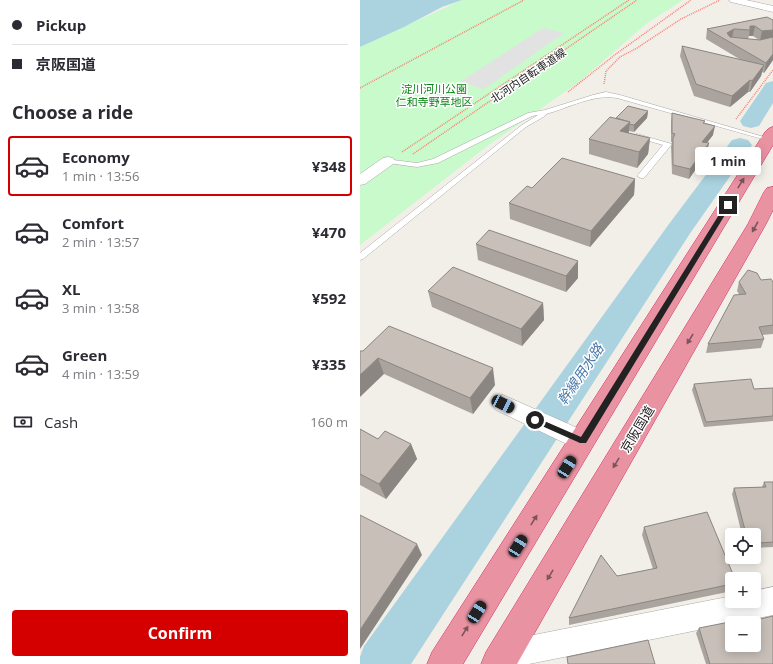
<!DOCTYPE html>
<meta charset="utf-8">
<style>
body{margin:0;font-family:"Open Sans","Noto Sans JP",sans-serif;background:#f7f7f7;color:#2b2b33;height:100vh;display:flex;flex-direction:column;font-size:15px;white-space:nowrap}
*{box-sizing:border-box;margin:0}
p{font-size:13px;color:#7c7c81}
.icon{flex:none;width:22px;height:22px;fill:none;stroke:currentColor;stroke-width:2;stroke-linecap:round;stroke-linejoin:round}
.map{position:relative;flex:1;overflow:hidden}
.side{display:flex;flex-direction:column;background:#fff;width:360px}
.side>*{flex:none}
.guide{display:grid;align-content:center;height:88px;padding:0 12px;background:#fff}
.tools{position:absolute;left:365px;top:528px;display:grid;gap:8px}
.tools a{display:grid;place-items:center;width:36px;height:36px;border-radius:4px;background:#fff;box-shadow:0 2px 10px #0003;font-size:20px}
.end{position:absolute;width:18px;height:18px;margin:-9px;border:5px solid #222;background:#fff;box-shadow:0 0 0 2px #fff}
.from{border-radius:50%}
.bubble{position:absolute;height:28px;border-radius:4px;background:#fff;box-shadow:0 2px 10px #0003;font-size:13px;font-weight:700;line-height:28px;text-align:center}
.car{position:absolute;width:12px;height:24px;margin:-12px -6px;border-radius:5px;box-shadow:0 0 3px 1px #0007;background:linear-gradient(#222 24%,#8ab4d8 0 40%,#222 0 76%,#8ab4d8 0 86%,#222 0)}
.guide b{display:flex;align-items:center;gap:14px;height:38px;font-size:15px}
.guide b+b{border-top:1px solid #e1e1e2}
.guide i{width:10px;height:10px;background:#2b2b33}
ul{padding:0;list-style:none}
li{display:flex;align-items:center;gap:12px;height:60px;margin:0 8px 6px;padding:0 4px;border:2px solid transparent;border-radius:4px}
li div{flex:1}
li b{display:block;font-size:15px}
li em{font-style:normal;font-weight:700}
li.selected{border-color:#d40000}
li>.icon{width:36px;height:36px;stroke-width:1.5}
h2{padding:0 12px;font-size:18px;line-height:48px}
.pay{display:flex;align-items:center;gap:10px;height:44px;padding:0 12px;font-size:15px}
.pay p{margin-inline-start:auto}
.button{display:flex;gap:8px;margin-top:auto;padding:8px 12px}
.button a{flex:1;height:46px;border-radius:4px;background:#d40000;color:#fff;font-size:16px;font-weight:700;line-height:46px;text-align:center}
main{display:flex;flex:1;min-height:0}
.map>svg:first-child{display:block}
.park{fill:#c8facc}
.parking{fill:#e2e2e2}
.water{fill:#aad3df}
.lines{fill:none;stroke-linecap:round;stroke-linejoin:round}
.river{fill:#aad3df;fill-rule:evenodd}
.lane-casing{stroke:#a9a9a9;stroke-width:1}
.street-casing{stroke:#a9a9a9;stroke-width:1}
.highway-casing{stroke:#dc2a67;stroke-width:1}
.path{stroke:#fa8072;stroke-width:1.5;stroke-dasharray:1 1;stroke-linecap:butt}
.lane{fill:#fff;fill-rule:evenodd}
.street{fill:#fff;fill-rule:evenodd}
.highway{fill:#e892a2;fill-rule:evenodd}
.wall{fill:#aba49e;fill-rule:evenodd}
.shaded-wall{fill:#8b8681}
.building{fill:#c7bfb8;stroke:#8b8681;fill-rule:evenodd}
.oneway{fill:#7b545c}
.route{fill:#222}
.labels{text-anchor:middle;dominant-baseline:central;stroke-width:3;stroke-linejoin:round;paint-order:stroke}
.far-street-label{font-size:11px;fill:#222;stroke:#fff}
.far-park-label{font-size:11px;fill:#0c8416;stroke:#fff}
.street-label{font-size:13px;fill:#222;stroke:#fff}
.water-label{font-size:14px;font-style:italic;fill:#4a7aab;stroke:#fff}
</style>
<main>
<section class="side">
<div class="guide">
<b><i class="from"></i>Pickup</b>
<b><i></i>京阪国道</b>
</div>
<h2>Choose a ride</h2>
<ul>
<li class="selected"><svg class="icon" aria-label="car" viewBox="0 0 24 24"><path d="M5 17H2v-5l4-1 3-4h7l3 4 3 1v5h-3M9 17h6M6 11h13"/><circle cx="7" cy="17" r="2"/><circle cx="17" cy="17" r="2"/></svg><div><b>Economy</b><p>1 min · 13:56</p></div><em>¥348</em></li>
<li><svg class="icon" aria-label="car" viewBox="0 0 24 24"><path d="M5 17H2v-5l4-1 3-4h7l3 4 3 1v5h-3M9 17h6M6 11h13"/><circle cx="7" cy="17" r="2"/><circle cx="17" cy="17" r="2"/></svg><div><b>Comfort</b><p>2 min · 13:57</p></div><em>¥470</em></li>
<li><svg class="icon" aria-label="car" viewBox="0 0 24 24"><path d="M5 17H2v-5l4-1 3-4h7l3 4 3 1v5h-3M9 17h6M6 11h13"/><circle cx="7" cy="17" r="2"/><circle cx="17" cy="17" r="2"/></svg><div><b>XL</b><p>3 min · 13:58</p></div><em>¥592</em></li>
<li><svg class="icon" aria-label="car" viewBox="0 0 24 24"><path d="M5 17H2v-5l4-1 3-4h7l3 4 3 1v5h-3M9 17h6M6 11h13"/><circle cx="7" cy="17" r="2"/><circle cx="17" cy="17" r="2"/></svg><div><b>Green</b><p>4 min · 13:59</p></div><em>¥335</em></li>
</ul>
<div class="pay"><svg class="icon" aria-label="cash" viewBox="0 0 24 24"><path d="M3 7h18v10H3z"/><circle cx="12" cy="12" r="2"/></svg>Cash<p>160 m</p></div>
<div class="button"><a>Confirm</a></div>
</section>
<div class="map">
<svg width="413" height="664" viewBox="0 0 413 664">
<rect width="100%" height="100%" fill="#f2efe9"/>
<!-- park -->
<path class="park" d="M 102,0 L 323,0 L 286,24 L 219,82 L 130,144 L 0,245 L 0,47 Z"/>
<!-- parking -->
<path class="parking" d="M 183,28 L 204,33 L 124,89 L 100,82 Z"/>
<!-- water -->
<path class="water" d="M 0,0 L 102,0 L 82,7 L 44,27 L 0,47 Z"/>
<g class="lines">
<!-- river -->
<g class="river">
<path d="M 413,81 L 413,103 L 399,126 L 391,128 L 383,126 L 380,121 L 406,83 Z"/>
<path d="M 380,138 L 388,140 L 392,145 L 331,232 L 51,664 L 0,664 L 0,657 L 4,646 L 309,224 L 372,140 Z"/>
</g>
<!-- lane casing -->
<g class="lane-casing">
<g id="lane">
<path d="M 246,92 L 260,95 L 411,139 L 406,140 L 257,98 C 232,94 209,108 186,114 L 185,116 L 166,127 L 3,259 L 0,260 L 0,253 L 162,125 L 178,115 L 172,116 L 78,163 L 57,167 L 28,163 L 24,161 L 25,159 L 57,163 L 73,159 L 168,113 L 185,110 L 233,95 Z"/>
<path d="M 277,134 L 312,144 L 284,178 L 281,178 L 277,176 L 303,145 L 275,137 L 274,136 Z"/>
</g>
</g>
<!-- street casing -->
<g class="street-casing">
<g id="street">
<path d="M 369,0 L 386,0 L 413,6 L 413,12 L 371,2 Z"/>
<path d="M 28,157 L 33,158 L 35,161 L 33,164 L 5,184 L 0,185 L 0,174 L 23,158 Z"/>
<path d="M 143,395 L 231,434 L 234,441 L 231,448 L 223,451 L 215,448 L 136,410 L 132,404 L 136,398 Z"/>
<path d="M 413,587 L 413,615 L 169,664 L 132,664 L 129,655 L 133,645 L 143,641 L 372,596 L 372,601 L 394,601 L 394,591 Z"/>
</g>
</g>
<!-- highway casing -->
<g class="highway-casing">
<g id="highway">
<path d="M 413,127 L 413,145 L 103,664 L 67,664 L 72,652 L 405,132 L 408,129 Z"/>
<path d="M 413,187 L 413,210 L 406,224 L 157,664 L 121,664 L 126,652 L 388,224 L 404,192 L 407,188 Z"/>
</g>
</g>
<!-- path -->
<g class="path">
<path d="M 244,84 L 246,71 L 260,57 L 277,48 L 321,19 L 360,0"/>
<path d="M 0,88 L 164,0"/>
<path d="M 208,92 L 256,54 L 331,0"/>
<path d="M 376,119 L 413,70"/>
<path d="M 42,152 L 269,0"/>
<path d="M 53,154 L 277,0"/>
</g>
<!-- lane -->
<use href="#lane" class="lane"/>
<!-- street -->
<use href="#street" class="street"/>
<!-- highway -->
<use href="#highway" class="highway"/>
</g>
<!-- wall -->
<g class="wall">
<path d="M 407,17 L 413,60 L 404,73 L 402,72 L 401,76 L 390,92 L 388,92 L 370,107 L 334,96 L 320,56 L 322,46 L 381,60 L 346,39 L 347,29 ZM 389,36 L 393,36 L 399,40 L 388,39 Z"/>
<path d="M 288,111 L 287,118 L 274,132 L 269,131 L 269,133 L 290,138 L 288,154 L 277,168 L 229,154 L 229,139 L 256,118 Z"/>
<path d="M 312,113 L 345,121 L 344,124 L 353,135 L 347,143 L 347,153 L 329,179 L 312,174 L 311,147 L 312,142 L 311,142 L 311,122 Z"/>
<path d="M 275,179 L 274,195 L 230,247 L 150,219 L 149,203 Z"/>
<path d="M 116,244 L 218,261 L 218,278 L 206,292 L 118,260 Z"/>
<path d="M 401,280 L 413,282 L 413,334 L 402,335 L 404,339 L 401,348 L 346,353 L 348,344 L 379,294 L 377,291 L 379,282 Z"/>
<path d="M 68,291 L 183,303 L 184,320 L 162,346 L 72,307 Z"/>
<path d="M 3,351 L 135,385 L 113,414 L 24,374 Z"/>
<path d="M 334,384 L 394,389 L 413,388 L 413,421 L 344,427 L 332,390 Z"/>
<path d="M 0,429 L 18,439 L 51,444 L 57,459 L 26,499 L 0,485 Z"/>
<path d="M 404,482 L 413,482 L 413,547 L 395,548 L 394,543 L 394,535 L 392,535 L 392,534 L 382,535 L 372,494 L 374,488 L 402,487 Z"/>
<path d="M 284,527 L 372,579 L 372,591 L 209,625 L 209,618 L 257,576 L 293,569 L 282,535 Z"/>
<path d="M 339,628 L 413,664 L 346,664 L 336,633 Z"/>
</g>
<!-- shaded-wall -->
<g class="shaded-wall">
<path d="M 390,26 L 395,26 L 393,36 L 389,36 Z"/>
<path d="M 374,29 L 372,38 L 368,41 L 367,33 Z"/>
<path d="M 413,30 L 413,39 L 400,40 L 402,31 Z"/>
<path d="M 413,54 L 413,60 L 404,73 L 406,63 Z"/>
<path d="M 404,65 L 401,76 L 390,92 L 392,81 Z"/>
<path d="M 390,80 L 388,92 L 370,107 L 372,96 Z"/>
<path d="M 288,111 L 287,118 L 274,132 L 274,125 Z"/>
<path d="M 270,122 L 268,137 L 260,131 Z"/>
<path d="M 355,126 L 353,135 L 340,151 L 342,142 Z"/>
<path d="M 290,138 L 288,154 L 277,168 L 279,152 Z"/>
<path d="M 349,143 L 347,153 L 329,179 L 330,169 Z"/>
<path d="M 275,179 L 274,195 L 230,247 L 231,231 Z"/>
<path d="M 218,261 L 218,278 L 206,292 L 206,276 Z"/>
<path d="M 183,303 L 184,320 L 162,346 L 161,329 Z"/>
<path d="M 18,358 L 24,374 L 0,397 L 0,375 Z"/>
<path d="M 133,368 L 135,385 L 113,414 L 110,398 Z"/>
<path d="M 51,444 L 57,459 L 26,499 L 19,484 Z"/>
<path d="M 57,544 L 62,555 L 0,649 L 0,630 Z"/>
</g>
<!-- building -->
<g class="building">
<path d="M 407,17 L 413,20 L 413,30 L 402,31 L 395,26 L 390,26 L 390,30 L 374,29 L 367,33 L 370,37 L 400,40 L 413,37 L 413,54 L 406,63 L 347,29 Z"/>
<path d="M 322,46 L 404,65 L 392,81 L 390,80 L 372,96 L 336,84 Z"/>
<path d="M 268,106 L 288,111 L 274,125 L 269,124 L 270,122 L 256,118 Z"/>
<path d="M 312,113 L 345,121 L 343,123 L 355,126 L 342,142 L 349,143 L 330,169 L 313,165 L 313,138 L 315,134 L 312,133 Z"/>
<path d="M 250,117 L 270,122 L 260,131 L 290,138 L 279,152 L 229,139 Z"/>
<path d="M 202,158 L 275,179 L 231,231 L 149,203 L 167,186 L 172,188 Z"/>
<path d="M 129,230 L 218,261 L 206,276 L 116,244 Z"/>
<path d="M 93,267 L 183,303 L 161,329 L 68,291 Z"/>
<path d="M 388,270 L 397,273 L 401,280 L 411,279 L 413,282 L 413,325 L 399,327 L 404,339 L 348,344 L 374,295 L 386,294 L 379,282 Z"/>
<path d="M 29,326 L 133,368 L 110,398 L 18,358 L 0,375 L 0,351 L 3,351 Z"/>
<path d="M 391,379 L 394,389 L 413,388 L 413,416 L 346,422 L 334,384 Z"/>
<path d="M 0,429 L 18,439 L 25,431 L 51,444 L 19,484 L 0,474 Z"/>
<path d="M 404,482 L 413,482 L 413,542 L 398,543 L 395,529 L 385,530 L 374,488 L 406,487 Z"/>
<path d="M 347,512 L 375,579 L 372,579 L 372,584 L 209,618 L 241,555 L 257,576 L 297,568 L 284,527 Z"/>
<path d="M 0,515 L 57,544 L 0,630 Z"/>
<path d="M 413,616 L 413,664 L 350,664 L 339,628 L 395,617 L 396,620 ZM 372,623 L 394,623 L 394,645 L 372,645 Z"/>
<path d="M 288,640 L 295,664 L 208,664 L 207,657 Z"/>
</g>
<!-- one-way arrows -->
<defs><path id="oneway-solid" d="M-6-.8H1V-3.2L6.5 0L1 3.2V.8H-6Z"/></defs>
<g class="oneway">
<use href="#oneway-solid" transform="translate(381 183) rotate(-58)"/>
<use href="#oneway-solid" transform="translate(395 227) rotate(119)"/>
<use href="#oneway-solid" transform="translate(330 339) rotate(121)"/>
<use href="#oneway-solid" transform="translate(256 463) rotate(121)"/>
<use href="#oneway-solid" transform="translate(174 520) rotate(-58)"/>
<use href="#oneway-solid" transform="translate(190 575) rotate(121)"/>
<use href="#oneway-solid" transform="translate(105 631) rotate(-58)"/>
</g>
<!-- route -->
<path class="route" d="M 368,203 L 371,205 L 226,443 L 220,443 L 173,422 L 173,418 L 175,417 L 221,437 L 365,205 Z"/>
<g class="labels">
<!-- far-street labels -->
<g class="far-street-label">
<text transform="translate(168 75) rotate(-34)">北河内自転車道線</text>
</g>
<!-- far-park labels -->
<g class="far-park-label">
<text x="74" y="88">淀川河川公園<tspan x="74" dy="13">仁和寺野草地区</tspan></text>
</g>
<!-- street labels -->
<g class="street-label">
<text transform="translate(277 429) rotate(-59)">京阪国道</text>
</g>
<!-- water labels -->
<g class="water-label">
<text transform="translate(220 374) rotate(-56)">幹線用水路</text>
</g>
</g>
</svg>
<div class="tools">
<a><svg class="icon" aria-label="locate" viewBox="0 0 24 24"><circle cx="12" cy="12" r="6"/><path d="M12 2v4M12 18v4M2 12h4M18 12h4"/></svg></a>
<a>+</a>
<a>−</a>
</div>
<i class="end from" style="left:175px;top:420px"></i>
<i class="end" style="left:368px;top:205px"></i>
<div class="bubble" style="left:335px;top:147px;width:66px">1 min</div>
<i class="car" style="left:143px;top:404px;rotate:117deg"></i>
<i class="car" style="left:207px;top:467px;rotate:32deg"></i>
<i class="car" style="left:158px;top:546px;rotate:32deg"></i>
<i class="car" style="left:117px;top:612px;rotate:32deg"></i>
</div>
</main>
